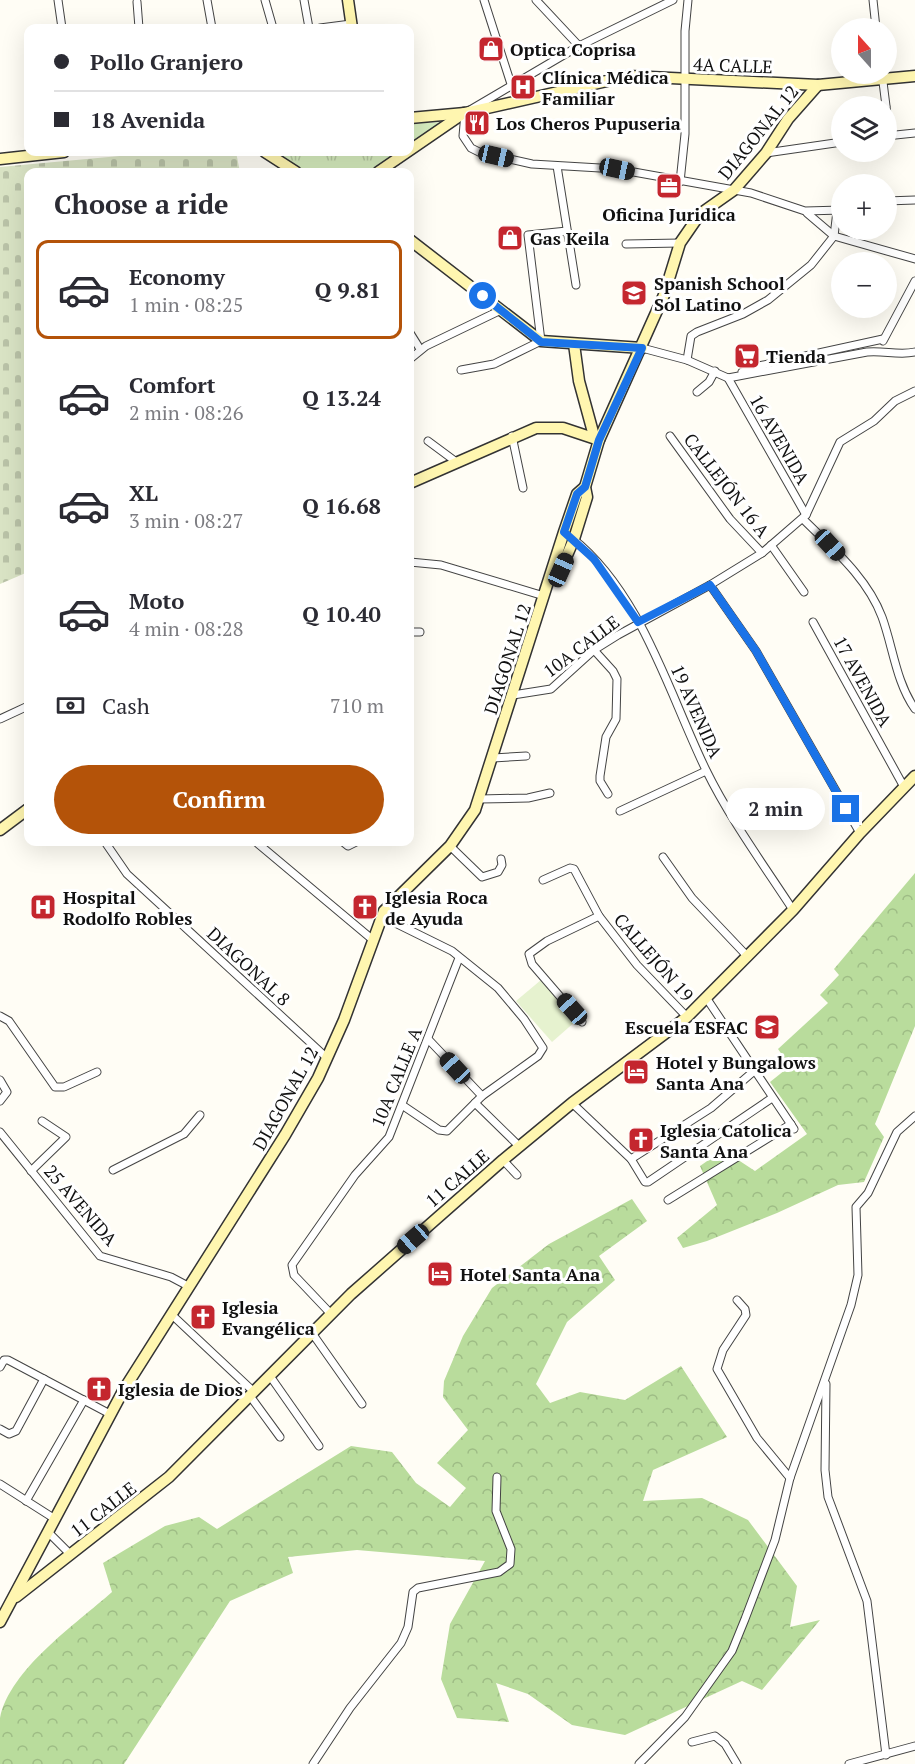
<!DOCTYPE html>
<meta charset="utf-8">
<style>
body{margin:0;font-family:"PT Serif",serif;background:#f2f2f3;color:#2b2b33;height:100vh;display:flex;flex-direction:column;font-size:22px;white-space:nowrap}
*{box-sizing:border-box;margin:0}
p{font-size:20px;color:#7c7c81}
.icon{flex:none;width:33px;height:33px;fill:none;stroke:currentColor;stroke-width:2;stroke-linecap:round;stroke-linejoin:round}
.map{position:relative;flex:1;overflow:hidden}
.drawer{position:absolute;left:24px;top:168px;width:390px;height:678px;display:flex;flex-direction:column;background:#fff;border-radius:12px;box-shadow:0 6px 24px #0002}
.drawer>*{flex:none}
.hud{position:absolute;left:24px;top:24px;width:390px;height:132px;border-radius:12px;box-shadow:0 6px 24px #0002;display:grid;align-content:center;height:132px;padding:0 30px;background:#fff}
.needle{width:39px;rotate:339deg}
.fabs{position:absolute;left:831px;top:18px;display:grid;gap:12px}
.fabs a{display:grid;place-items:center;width:66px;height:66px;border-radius:50%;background:#fff;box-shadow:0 6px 24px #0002;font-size:30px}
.end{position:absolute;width:27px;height:27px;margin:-14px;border:8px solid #1a73e8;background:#fff;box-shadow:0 0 0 3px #fff}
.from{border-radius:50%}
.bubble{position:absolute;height:42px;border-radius:21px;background:#fff;box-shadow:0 6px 24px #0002;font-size:20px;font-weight:700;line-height:42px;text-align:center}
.car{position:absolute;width:18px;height:36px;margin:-18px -9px;border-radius:8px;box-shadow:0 0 4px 2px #0007;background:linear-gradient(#222 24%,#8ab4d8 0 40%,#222 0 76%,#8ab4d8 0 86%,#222 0)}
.hud b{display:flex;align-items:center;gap:21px;height:57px;font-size:22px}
.hud b+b{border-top:2px solid #e1e1e2}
.hud i{width:15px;height:15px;background:#2b2b33}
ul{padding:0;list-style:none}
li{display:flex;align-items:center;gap:18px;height:99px;margin:0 12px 9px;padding:0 18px;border:3px solid transparent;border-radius:12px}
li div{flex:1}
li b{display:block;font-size:22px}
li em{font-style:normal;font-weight:700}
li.active{border-color:#b45309}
li>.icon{width:54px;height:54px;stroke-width:1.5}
h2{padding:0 30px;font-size:27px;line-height:72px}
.pay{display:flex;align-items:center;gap:15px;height:66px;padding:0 30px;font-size:22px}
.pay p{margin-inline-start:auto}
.cta{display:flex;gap:12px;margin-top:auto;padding:12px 30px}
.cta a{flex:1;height:69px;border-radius:36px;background:#b45309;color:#fff;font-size:24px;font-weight:700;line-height:69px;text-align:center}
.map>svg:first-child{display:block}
.grass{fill:url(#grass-tufts)}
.forest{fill:url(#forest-crowns)}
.cemetery{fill:url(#cemetery-stones)}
.pitch{fill:#e6f2cf}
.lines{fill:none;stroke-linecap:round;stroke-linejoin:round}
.street-casing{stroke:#444;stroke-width:9}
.secondary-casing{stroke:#333;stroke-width:13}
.street{stroke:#fff;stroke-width:7}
.secondary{stroke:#fff6b0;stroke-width:10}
.route{stroke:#1a73e8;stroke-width:8}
.labels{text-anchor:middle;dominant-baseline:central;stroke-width:6;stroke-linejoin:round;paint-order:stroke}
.poi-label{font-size:18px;font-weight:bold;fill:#111;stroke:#fff;text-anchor:start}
.street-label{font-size:18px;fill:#111;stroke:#fff}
</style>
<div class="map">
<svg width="915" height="1764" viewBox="0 0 915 1764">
<defs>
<pattern id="grass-tufts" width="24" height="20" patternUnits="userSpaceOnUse" patternTransform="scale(1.5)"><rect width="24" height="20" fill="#d5ebbd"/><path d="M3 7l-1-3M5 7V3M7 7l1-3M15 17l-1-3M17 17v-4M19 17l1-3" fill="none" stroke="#b6c8a1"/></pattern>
<pattern id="forest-crowns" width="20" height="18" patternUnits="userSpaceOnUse" patternTransform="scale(1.5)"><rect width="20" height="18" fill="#b9dc9c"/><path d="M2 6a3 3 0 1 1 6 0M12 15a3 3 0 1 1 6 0" fill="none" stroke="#9ebc85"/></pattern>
<pattern id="cemetery-stones" width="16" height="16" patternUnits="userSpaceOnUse" patternTransform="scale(1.5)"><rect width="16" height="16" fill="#d9e3c4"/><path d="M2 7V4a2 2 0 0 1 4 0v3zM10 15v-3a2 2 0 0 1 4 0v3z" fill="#b9c2a7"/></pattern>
</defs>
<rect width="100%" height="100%" fill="#fffdf5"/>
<!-- grass -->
<g class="grass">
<path d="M 444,122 L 410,150 L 410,124 Z"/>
<path d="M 275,152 L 407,152 L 375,172 L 306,172 Z"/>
</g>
<!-- forest -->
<g class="forest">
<path d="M 915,873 L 915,1026 L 875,1124 L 884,1137 L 864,1182 L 838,1185 L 777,1213 L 707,1241 L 683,1248 L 677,1238 L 717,1205 L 700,1166 L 723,1150 L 755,1171 L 807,1134 L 770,1082 L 790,1066 L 778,1049 L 828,1003 L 820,995 L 839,975 L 834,969 Z"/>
<path d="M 632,1199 L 647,1221 L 599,1256 L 615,1280 L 567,1322 L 536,1384 L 550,1403 L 580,1392 L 625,1400 L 681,1366 L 727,1437 L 653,1470 L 643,1501 L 702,1498 L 748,1520 L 797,1586 L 790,1627 L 820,1620 L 762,1690 L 742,1681 L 625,1735 L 572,1725 L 528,1694 L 496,1683 L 509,1722 L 457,1718 L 441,1679 L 450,1624 L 485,1561 L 357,1550 L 288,1557 L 293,1573 L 230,1601 L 124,1764 L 0,1764 C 0,1749 0,1732 0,1718 C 10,1669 76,1624 112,1592 L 103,1563 L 165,1526 L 199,1517 L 217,1529 L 351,1446 L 392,1452 L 416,1483 L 450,1507 L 466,1488 L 437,1463 L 468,1430 L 443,1397 L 444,1381 L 463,1336 L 492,1288 L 549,1244 Z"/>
</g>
<!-- cemetery -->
<path class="cemetery" d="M 163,152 L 236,152 L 240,172 L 28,172 L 28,572 L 0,584 L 0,167 Z"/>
<!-- pitch -->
<path class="pitch" d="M 541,980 L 576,1021 L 552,1042 L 516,1001 Z"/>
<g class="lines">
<!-- street casing -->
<g class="street-casing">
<g id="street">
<path d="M 58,0 L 62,28"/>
<path d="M 207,0 L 212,28"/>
<path d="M 265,0 L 273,28"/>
<path d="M 304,0 L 309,28"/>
<path d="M 484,0 L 511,84"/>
<path d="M 536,0 L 579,46"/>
<path d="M 673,0 L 579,46 L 465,113 L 463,136 L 471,148 L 479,152 L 532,164 L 617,169 L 751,193 L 805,211 L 842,210"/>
<path d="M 873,0 L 876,28"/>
<path d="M 137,2 L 139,28"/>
<path d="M 320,28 L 351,24"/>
<path d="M 882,74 L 886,106"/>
<path d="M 886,107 L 890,135"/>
<path d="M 886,136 L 915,133"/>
<path d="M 766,153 L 842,142"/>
<path d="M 557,166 L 576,285"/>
<path d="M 680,182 L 685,134 L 685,31 L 688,0"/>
<path d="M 886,201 L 915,200"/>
<path d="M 807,213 L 834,236 L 915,259"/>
<path d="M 626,244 L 680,243"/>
<path d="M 410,333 L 420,349"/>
<path d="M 883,341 L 915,281"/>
<path d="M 642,348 L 687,360 L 728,378 L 867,352 C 883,350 899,356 915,352"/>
<path d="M 410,359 L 426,346 L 501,310"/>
<path d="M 687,360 L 691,336 L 697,332 L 743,314 L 768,300 L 811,265 L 834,236 L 837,211"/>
<path d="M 461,370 L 494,364 L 541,341 L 528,235 L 567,231"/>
<path d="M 742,372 L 754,367 L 883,339"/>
<path d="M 728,378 L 806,515"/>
<path d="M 697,392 L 709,382 L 715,371"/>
<path d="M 512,436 L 523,488"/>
<path d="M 670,436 L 730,519 L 762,553"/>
<path d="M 428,441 L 455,461"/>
<path d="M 803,519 C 832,548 867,577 882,617 C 893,647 896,682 915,709"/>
<path d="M 572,538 C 641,592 669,694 706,770 C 730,819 763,864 793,910"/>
<path d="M 771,545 L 804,592"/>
<path d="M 410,562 L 441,565 L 544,596"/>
<path d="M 710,585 L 756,651 L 860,833"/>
<path d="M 813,622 L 904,787"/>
<path d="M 410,632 L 420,632"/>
<path d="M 594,650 L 613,671 L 617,679 L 616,719 L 606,737 L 600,776 L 600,781 L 608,794"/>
<path d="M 513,695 L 551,689 L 594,650 L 618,635 L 710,585 L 762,553 L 806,515 L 840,442 L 874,421 L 895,401 L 915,391"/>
<path d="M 0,719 L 28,706"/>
<path d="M 493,758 L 526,756"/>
<path d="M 480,799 L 528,798 L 550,793"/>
<path d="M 620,811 L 706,771"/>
<path d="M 105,842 L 127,874 L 327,1058"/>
<path d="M 256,842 L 373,940"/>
<path d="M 343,842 L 348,846 L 356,842"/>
<path d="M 450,846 L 482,877 L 498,872 L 502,865 L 501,859"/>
<path d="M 663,857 L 692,898 L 748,957"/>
<path d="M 543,880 L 570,868 L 574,869 L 599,916 L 637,965 L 687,1017"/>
<path d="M 381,916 L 452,951 L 498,988 L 524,1019 L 543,1048 L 538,1056 L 482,1096 L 447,1131 L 439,1130 L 402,1105"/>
<path d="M 707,999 L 794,1129"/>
<path d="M 0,1016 L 9,1021 L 55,1087 L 64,1087 L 97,1072"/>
<path d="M 582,1022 L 532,964 L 529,954 L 547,941 L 599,916"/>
<path d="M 428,1039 L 482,1096"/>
<path d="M 0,1080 L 7,1092 L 0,1101"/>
<path d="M 475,1103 L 519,1146"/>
<path d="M 572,1103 L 631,1159 L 645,1182 L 648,1182 L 772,1098"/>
<path d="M 0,1132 L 100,1256 L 171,1277 L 188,1286"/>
<path d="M 631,1159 L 711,1108 L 754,1071"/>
<path d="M 503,1160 L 517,1175"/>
<path d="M 113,1170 L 184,1134 L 200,1115"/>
<path d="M 31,1171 L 66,1137 L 42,1121"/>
<path d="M 668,1200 L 791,1124"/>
<path d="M 737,1300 L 745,1309 L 746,1315 L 723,1350 L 717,1369 L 757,1438 L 790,1478"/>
<path d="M 171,1314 L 254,1392"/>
<path d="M 331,1314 L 294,1275 L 292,1265 L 355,1175 L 389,1137 L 459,958"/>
<path d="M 312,1333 L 362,1404"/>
<path d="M 0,1367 L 4,1360 L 8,1360 L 110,1414"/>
<path d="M 270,1376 L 319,1446"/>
<path d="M 826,1384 L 825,1470 L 828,1497 L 867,1601 L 886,1755"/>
<path d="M 250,1396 L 280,1437"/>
<path d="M 0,1429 L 9,1434 L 16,1431 L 44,1379"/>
<path d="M 0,1484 L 55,1519"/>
<path d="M 26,1501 L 84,1400"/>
<path d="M 48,1532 L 71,1555"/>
<path d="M 692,1742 L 715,1736 L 725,1744 L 737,1764"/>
<path d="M 313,1764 L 350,1708 L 401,1643 L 408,1627 L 413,1592 L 418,1588 L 499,1572 L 510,1564 L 511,1549 L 496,1511 L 497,1477"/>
<path d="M 639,1764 L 685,1717 L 732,1651 L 745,1619 L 775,1540 L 790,1478 L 851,1305 L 858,1275 L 856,1207 L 868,1193 L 897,1132 L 915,1116"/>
<path d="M 849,1764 L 915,1746"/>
</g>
</g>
<!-- secondary casing -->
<g class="secondary-casing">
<g id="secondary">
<path d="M 348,0 L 352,28"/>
<path d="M 410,118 L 465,113 L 629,76 L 818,85 L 915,76"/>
<path d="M 265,152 L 296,172"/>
<path d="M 0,159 L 64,152"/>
<path d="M 378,172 L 464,113"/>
<path d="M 410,240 L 541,341 L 642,348"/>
<path d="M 574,344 L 579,381 L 594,436"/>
<path d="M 410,483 L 536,428 L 563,428 L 599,440"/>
<path d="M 552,575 L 561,569 L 574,539 L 587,497 L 585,487 L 599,440 L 664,295 L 680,243 L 700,214 L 734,190 L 766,153 L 788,119 L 818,85"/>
<path d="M 0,830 L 28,809"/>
<path d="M 16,1597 L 169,1477 L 351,1294 L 503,1160 L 572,1103 L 687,1017 L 793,910 L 860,833 L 915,776"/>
<path d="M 0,1622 L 123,1391 L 285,1135 L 318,1078 L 344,1020 L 384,911 L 450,846 L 475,810 L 564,532 L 577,494 L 585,487"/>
</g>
</g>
<!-- street -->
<use href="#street" class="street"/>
<!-- secondary -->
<use href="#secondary" class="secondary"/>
</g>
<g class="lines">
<!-- route -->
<path class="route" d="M 483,296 L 541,342 L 642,348 L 599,440 L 585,487 L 577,494 L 564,532 L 594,559 L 638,622 L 710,585 L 756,651 L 846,809"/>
</g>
<!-- icons -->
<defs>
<g id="shop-square" transform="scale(1.35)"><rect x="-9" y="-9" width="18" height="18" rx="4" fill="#c4262e" stroke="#fff"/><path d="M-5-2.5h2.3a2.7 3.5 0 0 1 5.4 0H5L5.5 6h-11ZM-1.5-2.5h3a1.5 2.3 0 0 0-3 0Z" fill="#fff"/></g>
<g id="hospital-square" transform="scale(1.35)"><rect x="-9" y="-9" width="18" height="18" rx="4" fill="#c4262e" stroke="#fff"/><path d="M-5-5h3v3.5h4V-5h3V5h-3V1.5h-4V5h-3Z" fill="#fff"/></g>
<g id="restaurant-square" transform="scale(1.35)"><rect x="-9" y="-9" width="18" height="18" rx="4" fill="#c4262e" stroke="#fff"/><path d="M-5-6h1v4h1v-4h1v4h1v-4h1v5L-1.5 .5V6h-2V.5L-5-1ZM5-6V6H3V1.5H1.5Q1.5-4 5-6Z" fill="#fff"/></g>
<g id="office-square" transform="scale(1.35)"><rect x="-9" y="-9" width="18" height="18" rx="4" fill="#c4262e" stroke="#fff"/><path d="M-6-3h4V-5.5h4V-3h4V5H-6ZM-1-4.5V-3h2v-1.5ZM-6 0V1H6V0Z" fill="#fff"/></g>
<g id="school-square" transform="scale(1.35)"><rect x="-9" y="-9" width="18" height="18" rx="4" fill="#c4262e" stroke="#fff"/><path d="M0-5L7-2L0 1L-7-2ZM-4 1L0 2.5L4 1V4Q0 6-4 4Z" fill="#fff"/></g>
<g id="supermarket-square" transform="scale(1.35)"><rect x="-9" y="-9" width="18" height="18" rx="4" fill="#c4262e" stroke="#fff"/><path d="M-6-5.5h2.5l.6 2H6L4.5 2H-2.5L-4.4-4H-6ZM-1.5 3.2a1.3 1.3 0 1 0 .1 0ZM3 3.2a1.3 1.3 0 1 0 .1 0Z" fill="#fff"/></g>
<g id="church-square" transform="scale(1.35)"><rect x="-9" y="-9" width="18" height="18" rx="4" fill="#c4262e" stroke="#fff"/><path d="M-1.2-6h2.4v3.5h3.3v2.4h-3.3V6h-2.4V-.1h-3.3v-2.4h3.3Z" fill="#fff"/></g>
<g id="hotel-square" transform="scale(1.35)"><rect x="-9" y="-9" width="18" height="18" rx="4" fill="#c4262e" stroke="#fff"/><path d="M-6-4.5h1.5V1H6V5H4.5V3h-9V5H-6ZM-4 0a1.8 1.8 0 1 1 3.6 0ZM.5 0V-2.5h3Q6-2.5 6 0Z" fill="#fff"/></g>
</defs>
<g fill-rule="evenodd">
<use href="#shop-square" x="491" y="49"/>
<use href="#hospital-square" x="523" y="87"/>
<use href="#restaurant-square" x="477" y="123"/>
<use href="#office-square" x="669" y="186"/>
<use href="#shop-square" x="510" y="238"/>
<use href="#school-square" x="634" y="293"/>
<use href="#supermarket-square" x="747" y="356"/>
<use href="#hospital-square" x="43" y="907"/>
<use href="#church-square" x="365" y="907"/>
<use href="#school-square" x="767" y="1027"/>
<use href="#hotel-square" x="636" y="1072"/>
<use href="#church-square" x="641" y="1140"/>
<use href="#hotel-square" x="440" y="1274"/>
<use href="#church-square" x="203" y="1317"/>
<use href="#church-square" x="99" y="1389"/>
</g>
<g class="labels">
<!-- poi labels -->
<g class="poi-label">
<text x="510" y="49">Optica Coprisa</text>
<text x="542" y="77">Clínica Médica<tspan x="542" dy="21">Familiar</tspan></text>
<text x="496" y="123">Los Cheros Pupuseria</text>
<text x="669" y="214" text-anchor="middle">Oficina Juridica</text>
<text x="530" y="238">Gas Keila</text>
<text x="654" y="283">Spanish School<tspan x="654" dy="21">Sol Latino</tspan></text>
<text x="766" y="356">Tienda</text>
<text x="63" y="897">Hospital<tspan x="63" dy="21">Rodolfo Robles</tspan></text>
<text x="385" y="897">Iglesia Roca<tspan x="385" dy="21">de Ayuda</tspan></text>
<text x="748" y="1027" text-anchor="end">Escuela ESFAC</text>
<text x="656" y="1062">Hotel y Bungalows<tspan x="656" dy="21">Santa Ana</tspan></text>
<text x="660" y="1130">Iglesia Catolica<tspan x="660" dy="21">Santa Ana</tspan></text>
<text x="460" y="1274">Hotel Santa Ana</text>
<text x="222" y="1307">Iglesia<tspan x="222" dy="21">Evangélica</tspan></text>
<text x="118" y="1389">Iglesia de Dios</text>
</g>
<!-- street labels -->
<g class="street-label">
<text transform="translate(733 65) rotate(2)">4A CALLE</text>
<text transform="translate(758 132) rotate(-51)">DIAGONAL 12</text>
<text transform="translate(780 439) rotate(60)">16 AVENIDA</text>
<text transform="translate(727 485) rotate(52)">CALLEJÓN 16 A</text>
<text transform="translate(581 646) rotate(-37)">10A CALLE</text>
<text transform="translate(507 659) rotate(-72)">DIAGONAL 12</text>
<text transform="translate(863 681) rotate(61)">17 AVENIDA</text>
<text transform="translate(697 711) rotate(66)">19 AVENIDA</text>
<text transform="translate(654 957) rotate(49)">CALLEJÓN 19</text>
<text transform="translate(249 966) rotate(43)">DIAGONAL 8</text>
<text transform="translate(396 1077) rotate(-68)">10A CALLE A</text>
<text transform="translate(285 1098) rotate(-61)">DIAGONAL 12</text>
<text transform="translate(457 1178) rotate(-41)">11 CALLE</text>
<text transform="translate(81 1205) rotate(49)">25 AVENIDA</text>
<text transform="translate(103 1509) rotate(-38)">11 CALLE</text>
</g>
</g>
</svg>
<div class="fabs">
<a><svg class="needle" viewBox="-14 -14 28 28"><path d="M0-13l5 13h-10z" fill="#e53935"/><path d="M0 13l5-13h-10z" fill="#7c7c81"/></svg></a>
<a><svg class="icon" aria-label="layers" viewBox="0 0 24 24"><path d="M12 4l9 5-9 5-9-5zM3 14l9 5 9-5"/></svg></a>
<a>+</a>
<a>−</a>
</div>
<i class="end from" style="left:483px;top:296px"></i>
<i class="end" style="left:846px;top:809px"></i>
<div class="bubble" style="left:726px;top:788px;width:99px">2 min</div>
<i class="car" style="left:496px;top:156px;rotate:103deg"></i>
<i class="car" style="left:617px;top:169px;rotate:102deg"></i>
<i class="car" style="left:830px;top:545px;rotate:137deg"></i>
<i class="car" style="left:561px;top:570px;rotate:24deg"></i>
<i class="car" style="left:572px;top:1009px;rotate:318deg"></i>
<i class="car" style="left:455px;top:1068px;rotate:317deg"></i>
<i class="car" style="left:413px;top:1239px;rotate:229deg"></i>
<div class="hud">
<b><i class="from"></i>Pollo Granjero</b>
<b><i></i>18 Avenida</b>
</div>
<section class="drawer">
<h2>Choose a ride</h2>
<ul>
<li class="active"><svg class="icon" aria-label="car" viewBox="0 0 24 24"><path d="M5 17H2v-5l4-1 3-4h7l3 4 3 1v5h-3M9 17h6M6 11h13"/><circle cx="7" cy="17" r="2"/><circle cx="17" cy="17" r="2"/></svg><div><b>Economy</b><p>1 min · 08:25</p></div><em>Q 9.81</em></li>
<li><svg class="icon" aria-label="car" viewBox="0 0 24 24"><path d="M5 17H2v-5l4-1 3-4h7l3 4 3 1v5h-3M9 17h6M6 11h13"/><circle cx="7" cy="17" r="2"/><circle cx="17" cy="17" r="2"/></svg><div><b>Comfort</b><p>2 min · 08:26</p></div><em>Q 13.24</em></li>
<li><svg class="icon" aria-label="car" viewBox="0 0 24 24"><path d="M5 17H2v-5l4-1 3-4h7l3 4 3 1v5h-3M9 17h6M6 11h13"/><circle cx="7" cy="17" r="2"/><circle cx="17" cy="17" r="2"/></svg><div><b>XL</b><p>3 min · 08:27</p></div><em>Q 16.68</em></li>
<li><svg class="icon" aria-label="car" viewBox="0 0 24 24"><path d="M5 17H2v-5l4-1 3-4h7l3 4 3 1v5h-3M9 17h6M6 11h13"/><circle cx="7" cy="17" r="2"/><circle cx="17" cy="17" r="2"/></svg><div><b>Moto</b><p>4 min · 08:28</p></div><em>Q 10.40</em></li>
</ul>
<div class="pay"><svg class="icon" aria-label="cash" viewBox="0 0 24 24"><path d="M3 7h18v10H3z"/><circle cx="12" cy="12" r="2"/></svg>Cash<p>710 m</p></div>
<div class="cta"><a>Confirm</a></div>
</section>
</div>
